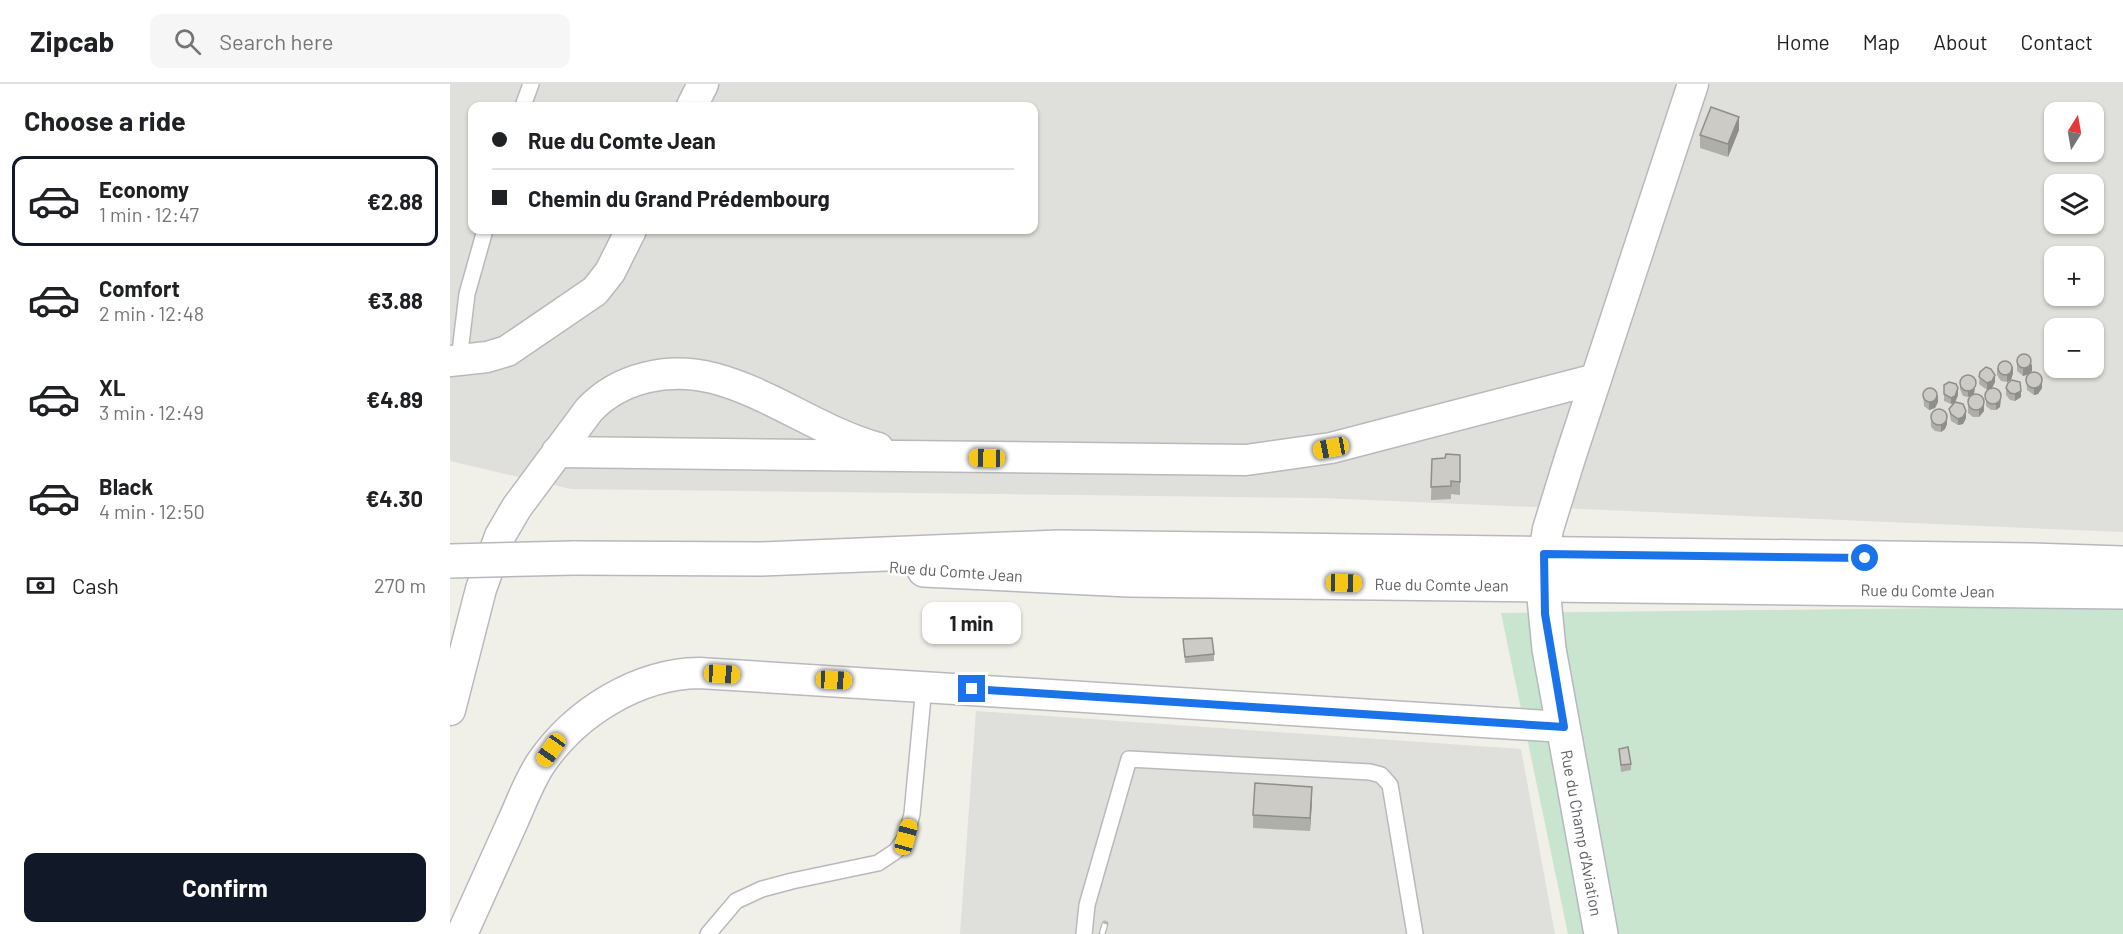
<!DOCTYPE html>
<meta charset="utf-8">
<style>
body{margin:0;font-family:Barlow,sans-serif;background:#f6f6f6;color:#202124;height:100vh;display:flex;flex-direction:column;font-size:22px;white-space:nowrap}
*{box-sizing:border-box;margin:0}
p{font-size:20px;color:#757577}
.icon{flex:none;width:33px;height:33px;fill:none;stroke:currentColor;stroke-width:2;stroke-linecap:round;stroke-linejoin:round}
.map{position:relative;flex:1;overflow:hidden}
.drawer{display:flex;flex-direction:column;background:#fff;width:450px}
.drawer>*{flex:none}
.hud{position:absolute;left:18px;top:18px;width:570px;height:132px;border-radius:12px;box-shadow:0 2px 4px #0004;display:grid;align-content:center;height:132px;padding:0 24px;background:#fff}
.needle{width:39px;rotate:11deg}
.buttons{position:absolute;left:1594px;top:18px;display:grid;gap:12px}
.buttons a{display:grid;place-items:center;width:60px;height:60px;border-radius:12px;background:#fff;box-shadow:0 2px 4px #0004;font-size:30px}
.end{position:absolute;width:27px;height:27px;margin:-14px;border:8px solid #1a73e8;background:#fff;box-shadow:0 0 0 3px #fff}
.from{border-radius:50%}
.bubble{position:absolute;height:42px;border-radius:12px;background:#fff;box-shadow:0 2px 4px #0004;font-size:20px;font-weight:700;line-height:42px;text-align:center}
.car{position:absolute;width:18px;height:36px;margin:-18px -9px;border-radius:8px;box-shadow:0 0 4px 2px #0007;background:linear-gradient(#f5c518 24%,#345 0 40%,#f5c518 0 76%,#345 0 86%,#f5c518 0)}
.hud b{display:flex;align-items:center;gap:21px;height:57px;font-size:22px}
.hud b+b{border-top:2px solid #e0e0e0}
.hud i{width:15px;height:15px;background:#202124}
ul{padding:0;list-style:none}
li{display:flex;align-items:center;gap:18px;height:90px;margin:0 12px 9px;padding:0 12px;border:3px solid transparent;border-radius:12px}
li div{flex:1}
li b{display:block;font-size:22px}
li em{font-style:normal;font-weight:700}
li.on{border-color:#111827}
li>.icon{width:54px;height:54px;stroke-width:1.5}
h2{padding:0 24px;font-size:27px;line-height:72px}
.pay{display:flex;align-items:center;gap:15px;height:66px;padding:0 24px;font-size:22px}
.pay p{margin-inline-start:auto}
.cta{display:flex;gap:12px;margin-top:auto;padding:12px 24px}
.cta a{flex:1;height:69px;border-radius:12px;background:#111827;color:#fff;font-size:24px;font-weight:700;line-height:69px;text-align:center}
header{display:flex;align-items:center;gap:36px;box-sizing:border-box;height:84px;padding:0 30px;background:#fff;border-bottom:2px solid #e0e0e0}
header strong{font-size:28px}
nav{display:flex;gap:33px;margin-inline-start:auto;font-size:21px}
.search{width:420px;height:54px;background:#f6f6f6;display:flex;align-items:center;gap:15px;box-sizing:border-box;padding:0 21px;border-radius:12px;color:#757577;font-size:22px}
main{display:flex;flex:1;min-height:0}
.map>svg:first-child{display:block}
.industrial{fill:#dfdfdb;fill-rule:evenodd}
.green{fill:#c9e4cf}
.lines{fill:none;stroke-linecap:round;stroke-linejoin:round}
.lane-casing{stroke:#b9b9bd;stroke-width:18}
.street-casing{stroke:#b9b9bd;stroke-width:33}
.secondary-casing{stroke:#b7b8be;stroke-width:36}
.lane{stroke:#fff;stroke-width:15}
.street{stroke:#fff;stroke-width:30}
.secondary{stroke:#fff;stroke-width:33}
.rail-casing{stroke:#b8b8b9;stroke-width:7}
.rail{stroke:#fff;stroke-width:4.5;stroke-dasharray:14;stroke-linecap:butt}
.secondary-bridge-casing{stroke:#b7b8be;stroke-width:36;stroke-linecap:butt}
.secondary-bridge{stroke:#fff;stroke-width:33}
.wall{fill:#afafa9}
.shaded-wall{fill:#8f8e8a}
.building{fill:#cccbc5;stroke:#8f8e8a;stroke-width:1.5}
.route{stroke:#1a73e8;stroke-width:8}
.labels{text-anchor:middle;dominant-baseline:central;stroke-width:5;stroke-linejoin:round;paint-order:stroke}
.street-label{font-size:16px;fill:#606167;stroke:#fff}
</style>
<header>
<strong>Zipcab</strong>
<div class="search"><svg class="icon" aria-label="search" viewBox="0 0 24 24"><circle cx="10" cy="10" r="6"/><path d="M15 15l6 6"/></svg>Search here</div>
<nav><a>Home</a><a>Map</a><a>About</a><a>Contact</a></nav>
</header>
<main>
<section class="drawer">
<h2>Choose a ride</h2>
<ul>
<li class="on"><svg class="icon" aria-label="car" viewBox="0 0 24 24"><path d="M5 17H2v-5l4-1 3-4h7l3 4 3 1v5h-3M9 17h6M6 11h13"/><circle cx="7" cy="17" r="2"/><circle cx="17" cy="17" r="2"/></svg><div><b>Economy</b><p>1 min · 12:47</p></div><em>€2.88</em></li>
<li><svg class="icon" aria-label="car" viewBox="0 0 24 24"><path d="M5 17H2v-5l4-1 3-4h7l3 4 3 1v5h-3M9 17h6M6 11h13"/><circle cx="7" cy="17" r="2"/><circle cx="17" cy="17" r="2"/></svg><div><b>Comfort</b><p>2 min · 12:48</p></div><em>€3.88</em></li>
<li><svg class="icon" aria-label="car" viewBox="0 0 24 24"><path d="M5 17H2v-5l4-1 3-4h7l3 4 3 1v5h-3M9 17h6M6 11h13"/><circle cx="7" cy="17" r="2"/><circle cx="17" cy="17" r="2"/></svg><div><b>XL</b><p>3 min · 12:49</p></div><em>€4.89</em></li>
<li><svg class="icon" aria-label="car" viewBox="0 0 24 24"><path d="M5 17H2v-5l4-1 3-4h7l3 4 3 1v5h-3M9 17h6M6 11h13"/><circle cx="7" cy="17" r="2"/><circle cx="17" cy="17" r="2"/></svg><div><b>Black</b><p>4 min · 12:50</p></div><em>€4.30</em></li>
</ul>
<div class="pay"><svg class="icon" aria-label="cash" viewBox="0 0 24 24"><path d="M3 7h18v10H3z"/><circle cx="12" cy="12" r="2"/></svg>Cash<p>270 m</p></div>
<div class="cta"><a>Confirm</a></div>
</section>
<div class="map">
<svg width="1673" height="850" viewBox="0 0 1673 850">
<rect width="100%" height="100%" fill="#f0f0e9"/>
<!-- industrial -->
<g class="industrial">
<path d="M 0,0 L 1673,0 L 1673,448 L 872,414 L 121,405 L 0,377 ZM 22,22 L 584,22 L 584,146 L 22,146 ZM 1605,28 L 1644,28 L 1644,68 L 1605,68 ZM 1605,100 L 1644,100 L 1644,140 L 1605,140 ZM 1605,172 L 1644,172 L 1644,212 L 1605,212 ZM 1605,244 L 1644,244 L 1644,284 L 1605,284 Z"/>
<path d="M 526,627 L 1071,665 L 1105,850 L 510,850 Z"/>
</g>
<!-- green -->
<path class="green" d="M 1673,522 L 1673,850 L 1118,850 L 1051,529 Z"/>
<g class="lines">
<!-- lane casing -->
<g class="lane-casing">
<g id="lane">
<path d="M 73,22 L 81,0"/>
<path d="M 9,276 L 17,210 L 35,146"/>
<path d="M 258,850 L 286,817 L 312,805 L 342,797 L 428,779 L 446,767 L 456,753 L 462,730 L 474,602"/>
<path d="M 634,850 L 637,821 L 679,675 L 920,688 L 931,691 L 940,701 L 965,850"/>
</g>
</g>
<!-- street casing -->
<g class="street-casing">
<g id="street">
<path d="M 242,22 L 253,0"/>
<path d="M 0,277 L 37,273 L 57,267 L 145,207 L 160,188 L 181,146"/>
<path d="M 107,368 L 796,376 L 881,364 L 1146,295"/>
<path d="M 1094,470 L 1098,445 L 1120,374 L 1243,0"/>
<path d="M 0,626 L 31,505 L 50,452 L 67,423 L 139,326 C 170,293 219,283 263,294 C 321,309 370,348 428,364"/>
<path d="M 12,850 C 29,812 46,775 63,737 C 72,717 79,697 91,679 C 126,628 188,590 249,589 L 1114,643"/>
</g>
</g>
<!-- secondary casing -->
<g class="secondary-casing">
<g id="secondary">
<path d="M 123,474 L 311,475 L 608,463 L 1581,476 L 1673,479"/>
<path id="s1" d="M 1094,480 L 1094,514 L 1099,565 L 1151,850"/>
<path id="s2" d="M 474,486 L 679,496 L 1673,508"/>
</g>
</g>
<!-- lane -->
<use href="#lane" class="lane"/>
<!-- street -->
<use href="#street" class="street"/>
<!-- secondary -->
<use href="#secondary" class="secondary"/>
<!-- rail casing -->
<g class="rail-casing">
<path id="rail" d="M 652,850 L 655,840"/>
</g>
<!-- rail -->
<use href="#rail" class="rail"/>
<!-- secondary-bridge casing -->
<g class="secondary-bridge-casing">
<path id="secondary-bridge" d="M 0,477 L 123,474"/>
</g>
<!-- secondary-bridge -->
<use href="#secondary-bridge" class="secondary-bridge"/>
</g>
<!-- wall -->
<g class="wall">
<path d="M 1289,46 L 1278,73 L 1250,64 L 1250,51 Z"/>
<path d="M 1567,275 L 1582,287 L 1579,290 L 1573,292 L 1567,287 Z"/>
<path d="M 1547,284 L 1563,289 L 1561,296 L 1557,298 L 1551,297 L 1547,291 Z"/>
<path d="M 1530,288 L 1545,298 L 1542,304 L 1551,316 L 1550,323 L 1546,326 L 1541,326 L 1536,322 L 1536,308 L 1541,305 L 1537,306 L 1529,300 Z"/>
<path d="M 1576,293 L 1592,304 L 1588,310 L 1584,311 L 1577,306 Z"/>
<path d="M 1510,298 L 1525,305 L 1524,310 L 1522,311 L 1534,327 L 1529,333 L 1523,333 L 1518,329 L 1518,316 L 1521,312 L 1518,313 L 1513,312 L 1510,305 Z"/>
<path d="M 1494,301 L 1508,311 L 1505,318 L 1516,334 L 1513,340 L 1508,341 L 1501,337 L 1499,325 L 1505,319 L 1501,320 L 1494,317 Z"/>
<path d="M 1556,304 L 1571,313 L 1565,317 L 1560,316 L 1556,311 Z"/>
<path d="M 1473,309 L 1488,318 L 1485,324 L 1479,326 L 1474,322 Z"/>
<path d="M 1481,330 L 1497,340 L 1495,345 L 1491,348 L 1485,347 L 1481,343 Z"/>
<path d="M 1010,371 L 1010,411 L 1001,410 L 1001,415 L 981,416 L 982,375 L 995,374 Z"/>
<path d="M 733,555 L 764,570 L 764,577 L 735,579 Z"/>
<path d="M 1169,665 L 1181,680 L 1181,686 L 1171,688 Z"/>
<path d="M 862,716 L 860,747 L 803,744 L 803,731 Z"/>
</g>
<!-- shaded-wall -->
<g class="shaded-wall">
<path d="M 1289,33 L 1289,46 L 1278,73 L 1278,60 Z"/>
<path d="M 1582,280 L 1582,287 L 1579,290 L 1573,292 L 1573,285 Z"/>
<path d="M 1563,282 L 1563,289 L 1561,296 L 1557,298 L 1557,291 Z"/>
<path d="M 1545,291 L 1545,298 L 1542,304 L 1537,306 L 1537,299 Z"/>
<path d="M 1592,297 L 1592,304 L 1588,310 L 1584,311 L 1584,304 Z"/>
<path d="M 1525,298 L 1524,310 L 1518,313 L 1518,307 Z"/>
<path d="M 1508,304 L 1508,311 L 1505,319 L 1501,320 L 1501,314 Z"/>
<path d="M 1571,307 L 1571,313 L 1565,317 L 1565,310 Z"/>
<path d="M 1551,309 L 1550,323 L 1546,326 L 1546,319 Z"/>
<path d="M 1488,311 L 1488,318 L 1485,324 L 1479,326 L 1479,319 Z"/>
<path d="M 1534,320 L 1534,327 L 1529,333 L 1529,326 Z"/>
<path d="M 1516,327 L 1516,334 L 1513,340 L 1508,341 L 1508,335 Z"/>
<path d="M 1497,333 L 1497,340 L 1495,345 L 1491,348 L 1491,341 Z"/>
<path d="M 862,703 L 862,716 L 860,747 L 860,734 Z"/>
</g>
<!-- building -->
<g class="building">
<path d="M 1261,23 L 1289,33 L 1278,60 L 1250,51 Z"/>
<circle cx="1574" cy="277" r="7"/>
<circle cx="1555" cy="284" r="7"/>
<path d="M 1536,283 L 1541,285 L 1545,291 L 1542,297 L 1537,299 L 1529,293 L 1530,288 Z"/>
<circle cx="1584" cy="296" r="8"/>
<circle cx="1518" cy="299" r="8"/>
<path d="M 1562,296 L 1570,298 L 1571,307 L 1565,310 L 1560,309 L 1556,304 L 1558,299 Z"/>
<path d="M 1499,298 L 1506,300 L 1508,304 L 1505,312 L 1501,314 L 1494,310 L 1494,301 Z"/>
<circle cx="1480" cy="311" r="7"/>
<circle cx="1543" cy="312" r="8"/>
<circle cx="1526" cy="318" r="8"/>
<path d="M 1505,318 L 1513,320 L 1516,327 L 1513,333 L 1508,335 L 1501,330 L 1499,325 Z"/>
<circle cx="1489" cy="333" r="8"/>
<path d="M 996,370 L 1010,371 L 1010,398 L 1001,397 L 1001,402 L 981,403 L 982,375 L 995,374 Z"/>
<path d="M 762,554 L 764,570 L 735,573 L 733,555 Z"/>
<path d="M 1178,663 L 1181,680 L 1171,681 L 1169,665 Z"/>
<path d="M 805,699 L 862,703 L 860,734 L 803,731 Z"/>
</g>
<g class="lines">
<!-- route -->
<path class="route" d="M 522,605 L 1114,643 L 1095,530 L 1094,470 L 1415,474"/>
</g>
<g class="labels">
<!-- street labels -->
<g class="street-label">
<text transform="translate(506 487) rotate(4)">Rue du Comte Jean</text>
<text stroke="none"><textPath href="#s2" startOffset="518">Rue du Comte Jean</textPath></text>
<text stroke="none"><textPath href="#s2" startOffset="1004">Rue du Comte Jean</textPath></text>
<text stroke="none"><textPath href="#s1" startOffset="272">Rue du Champ d'Aviation</textPath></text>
</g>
</g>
</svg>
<div class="buttons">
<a><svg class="needle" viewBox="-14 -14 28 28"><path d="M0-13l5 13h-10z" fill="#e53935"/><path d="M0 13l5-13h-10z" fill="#757577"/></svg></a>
<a><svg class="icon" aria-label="layers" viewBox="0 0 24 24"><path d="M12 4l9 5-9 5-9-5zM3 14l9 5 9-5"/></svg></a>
<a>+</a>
<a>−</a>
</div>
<i class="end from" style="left:1415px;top:474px"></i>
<i class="end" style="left:522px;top:605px"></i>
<div class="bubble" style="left:472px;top:518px;width:99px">1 min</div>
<i class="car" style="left:881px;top:364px;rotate:259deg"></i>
<i class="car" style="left:537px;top:374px;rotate:271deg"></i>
<i class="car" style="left:894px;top:499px;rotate:91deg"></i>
<i class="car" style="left:272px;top:590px;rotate:93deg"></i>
<i class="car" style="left:384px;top:596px;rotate:93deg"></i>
<i class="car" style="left:101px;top:666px;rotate:215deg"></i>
<i class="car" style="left:456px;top:753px;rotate:15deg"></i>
<div class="hud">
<b><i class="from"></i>Rue du Comte Jean</b>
<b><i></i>Chemin du Grand Prédembourg</b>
</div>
</div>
</main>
